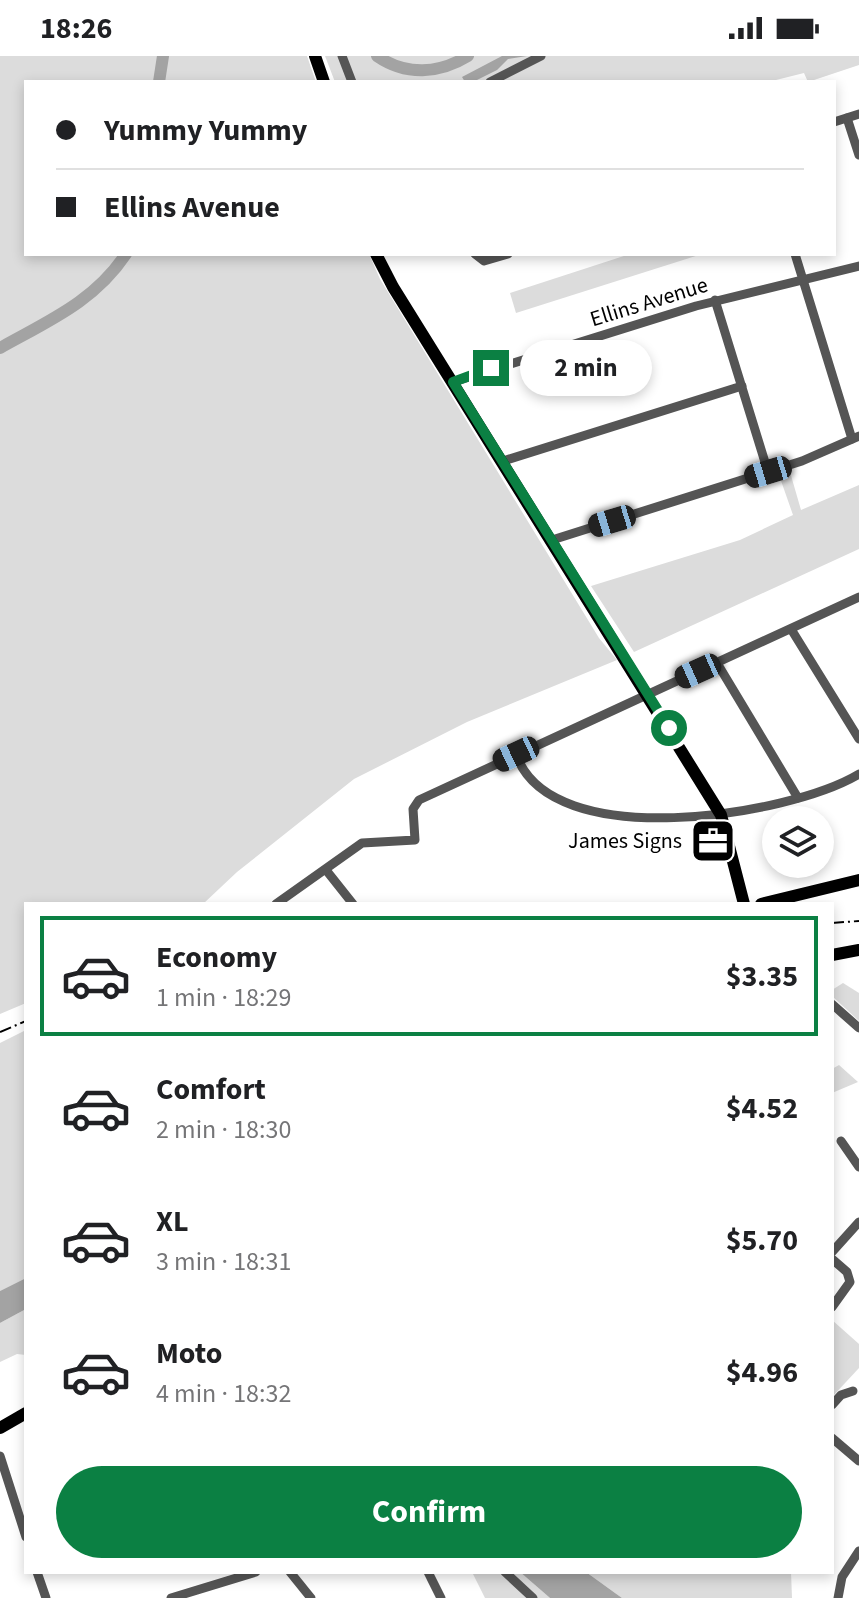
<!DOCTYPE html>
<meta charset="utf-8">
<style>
body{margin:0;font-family:"Source Sans 3",sans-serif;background:#f6f6f6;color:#202124;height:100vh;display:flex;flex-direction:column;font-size:30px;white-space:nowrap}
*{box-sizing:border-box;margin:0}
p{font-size:26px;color:#757577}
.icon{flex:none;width:44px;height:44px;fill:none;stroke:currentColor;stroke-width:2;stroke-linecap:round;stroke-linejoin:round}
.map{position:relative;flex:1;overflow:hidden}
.sheet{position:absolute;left:24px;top:846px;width:810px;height:672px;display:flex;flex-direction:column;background:#fff;border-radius:0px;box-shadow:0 4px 12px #0003}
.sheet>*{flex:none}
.guide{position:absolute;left:24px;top:24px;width:812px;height:176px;border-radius:0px;box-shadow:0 4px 12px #0003;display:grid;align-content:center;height:176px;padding:0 32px;background:#fff}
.controls{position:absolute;left:762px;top:750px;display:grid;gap:16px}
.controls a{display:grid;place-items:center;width:72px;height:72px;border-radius:50%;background:#fff;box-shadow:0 4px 12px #0003;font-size:40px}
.end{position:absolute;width:36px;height:36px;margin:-18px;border:10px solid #0b8043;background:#fff;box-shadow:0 0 0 4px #fff}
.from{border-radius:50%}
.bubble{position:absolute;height:56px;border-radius:28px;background:#fff;box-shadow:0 4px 12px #0003;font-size:26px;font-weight:700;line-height:56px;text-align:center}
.car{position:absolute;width:24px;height:48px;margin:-24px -12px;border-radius:10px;box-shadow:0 0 6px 2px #0007;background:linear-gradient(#222 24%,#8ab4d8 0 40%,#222 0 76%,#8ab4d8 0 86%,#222 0)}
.guide b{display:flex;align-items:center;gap:28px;height:76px;font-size:30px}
.guide b+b{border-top:2px solid #e0e0e0}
.guide i{width:20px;height:20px;background:#202124}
ul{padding:14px 0 0;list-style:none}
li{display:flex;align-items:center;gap:24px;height:120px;margin:0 16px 12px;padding:0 16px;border:4px solid transparent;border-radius:0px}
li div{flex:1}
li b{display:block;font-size:30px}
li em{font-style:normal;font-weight:700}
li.on{border-color:#0b8043}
li>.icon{width:72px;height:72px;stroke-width:1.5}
.cta{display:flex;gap:16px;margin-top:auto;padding:16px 32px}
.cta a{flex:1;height:92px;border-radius:48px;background:#0b8043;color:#fff;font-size:32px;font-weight:700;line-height:92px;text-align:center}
.status{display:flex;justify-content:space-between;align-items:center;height:56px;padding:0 40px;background:#fff;direction:ltr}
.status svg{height:22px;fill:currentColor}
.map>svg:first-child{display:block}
.green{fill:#dcdcdc}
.water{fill:#a3a3a3}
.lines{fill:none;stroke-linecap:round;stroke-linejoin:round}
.river{stroke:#a3a3a3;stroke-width:12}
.minor{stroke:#555;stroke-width:9}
.major{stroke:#000;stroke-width:12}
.rail{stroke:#000;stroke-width:2;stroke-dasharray:12 4 2 4;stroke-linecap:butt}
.route{stroke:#0b8043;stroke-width:10}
.labels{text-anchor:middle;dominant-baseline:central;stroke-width:7;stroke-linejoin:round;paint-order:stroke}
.street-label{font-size:22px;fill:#000;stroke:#fff}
.poi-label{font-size:22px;fill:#000;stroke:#fff;text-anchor:end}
</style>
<div class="status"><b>18:26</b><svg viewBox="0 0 49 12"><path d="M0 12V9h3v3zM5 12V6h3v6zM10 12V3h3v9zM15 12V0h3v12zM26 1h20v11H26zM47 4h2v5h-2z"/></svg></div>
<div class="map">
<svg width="859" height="1542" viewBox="0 0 859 1542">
<rect width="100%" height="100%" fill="#fff"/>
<!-- green -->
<g class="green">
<path d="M 0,0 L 307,0 L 316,26 L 26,26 L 26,198 L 369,198 L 380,223 L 599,582 L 617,604 L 467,666 L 354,723 L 237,816 L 203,848 L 26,848 L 26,947 L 0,958 Z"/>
<path d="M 325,0 L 859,0 L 859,9 L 808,26 L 804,17 L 768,26 L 335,26 Z"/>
<path d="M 630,198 L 702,198 L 516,257 L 510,237 Z"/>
<path d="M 790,416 L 801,454 L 859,429 L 859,493 L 634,596 L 591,530 L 740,484 L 793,459 L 779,419 Z"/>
<path d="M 843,927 L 859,937 L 859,965 L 832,940 L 832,934 Z"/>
<path d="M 26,974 L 26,1222 L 0,1235 L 0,987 Z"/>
<path d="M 839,1009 L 858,1026 L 832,1037 L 832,1013 Z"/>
<path d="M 26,1253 L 26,1299 L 17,1298 L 0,1306 L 0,1267 Z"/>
<path d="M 832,1264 L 859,1288 L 859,1312 L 832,1341 Z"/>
<path d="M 472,1516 L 520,1516 L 550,1542 L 485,1542 Z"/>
<path d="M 586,1516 L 791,1516 L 792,1542 L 622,1542 Z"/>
</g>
<!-- water -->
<g class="water">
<path d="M 502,0 L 527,0 L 508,3 L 497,14 L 473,26 L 465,26 L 462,21 Z"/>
<path d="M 26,1222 L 26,1253 L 0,1267 L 0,1235 Z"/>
<path d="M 520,1516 L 586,1516 L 622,1542 L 550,1542 Z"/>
</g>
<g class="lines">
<!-- river -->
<g class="river">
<path d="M 377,0 C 406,20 439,18 468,0"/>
<path d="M 159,26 L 163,0"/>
<path d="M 0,292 C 48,265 94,246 126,198"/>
</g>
<!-- minor -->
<g class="minor">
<path d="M 342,0 L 352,26"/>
<path d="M 490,26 L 541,0"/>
<path d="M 847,62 L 859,99"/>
<path d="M 834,66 L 859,58"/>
<path d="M 475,198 L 484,205 L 508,198"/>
<path d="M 795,198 L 852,383"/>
<path d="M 715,244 L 768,416"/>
<path d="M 453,326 L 696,250 L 859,210"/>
<path d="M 503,405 L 742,330"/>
<path d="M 552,484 L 802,405 L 859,380"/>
<path d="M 791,573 L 859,683"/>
<path d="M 717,607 L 798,742"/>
<path d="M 516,698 C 550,799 789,760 859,718"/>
<path d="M 326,814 L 353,848"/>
<path d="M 276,848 L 362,787 L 415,784 L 413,753 L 419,744 L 859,541"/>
<path d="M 832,948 L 859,972"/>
<path d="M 841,1085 L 859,1111"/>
<path d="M 832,1196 L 859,1166"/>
<path d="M 832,1203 L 847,1216 L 850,1226 L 832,1251"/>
<path d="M 832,1349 L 841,1339 L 853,1335"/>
<path d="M 832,1382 L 859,1405"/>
<path d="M 0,1400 L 26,1481"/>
<path d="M 37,1516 L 46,1542"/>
<path d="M 290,1516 L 311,1542"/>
<path d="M 428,1516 L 441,1542"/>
<path d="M 505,1516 L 533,1542"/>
<path d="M 171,1542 L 256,1516"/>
<path d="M 838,1542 L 842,1521 L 859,1495"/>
</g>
<!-- major -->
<g class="major">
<path d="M 315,0 L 324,26"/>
<path d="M 376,198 L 393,231 L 721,759 L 744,848"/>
<path d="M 761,848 L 859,824"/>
<path d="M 832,899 L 859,894"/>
<path d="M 0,1372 L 26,1357"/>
</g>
<!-- rail -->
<g class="rail">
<path d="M 832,867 L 859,865"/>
<path d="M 0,976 L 26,965"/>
</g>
</g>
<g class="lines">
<!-- route -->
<path class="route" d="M 491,312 L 453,326 L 669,672"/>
</g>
<!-- icons -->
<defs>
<g id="office-square" transform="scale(2.3)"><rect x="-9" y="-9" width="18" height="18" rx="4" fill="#000" stroke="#fff"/><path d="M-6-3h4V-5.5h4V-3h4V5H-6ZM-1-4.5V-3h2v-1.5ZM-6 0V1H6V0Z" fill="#fff"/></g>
</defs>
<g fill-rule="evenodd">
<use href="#office-square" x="713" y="785"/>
</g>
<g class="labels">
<!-- street labels -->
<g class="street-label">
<text transform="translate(649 246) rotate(-17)">Ellins Avenue</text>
</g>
<!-- poi labels -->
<g class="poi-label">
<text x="682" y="785">James Signs</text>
</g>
</g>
</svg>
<div class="controls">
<a><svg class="icon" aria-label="layers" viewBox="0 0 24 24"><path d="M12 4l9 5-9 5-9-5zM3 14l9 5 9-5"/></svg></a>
</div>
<i class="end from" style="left:669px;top:672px"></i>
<i class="end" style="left:491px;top:312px"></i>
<div class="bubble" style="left:520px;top:284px;width:132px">2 min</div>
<i class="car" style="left:768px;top:416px;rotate:253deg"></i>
<i class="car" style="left:612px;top:465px;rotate:253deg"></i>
<i class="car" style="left:698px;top:615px;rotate:246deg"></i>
<i class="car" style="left:516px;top:698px;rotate:245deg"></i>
<div class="guide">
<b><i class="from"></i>Yummy Yummy</b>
<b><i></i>Ellins Avenue</b>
</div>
<section class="sheet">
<ul>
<li class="on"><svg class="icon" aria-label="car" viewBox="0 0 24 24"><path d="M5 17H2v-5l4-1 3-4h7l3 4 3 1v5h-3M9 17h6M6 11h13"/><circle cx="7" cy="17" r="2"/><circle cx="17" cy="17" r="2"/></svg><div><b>Economy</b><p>1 min · 18:29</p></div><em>$3.35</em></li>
<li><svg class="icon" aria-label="car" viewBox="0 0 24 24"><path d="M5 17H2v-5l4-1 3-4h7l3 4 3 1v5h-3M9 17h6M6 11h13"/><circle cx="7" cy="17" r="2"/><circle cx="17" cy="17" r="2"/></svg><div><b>Comfort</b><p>2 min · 18:30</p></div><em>$4.52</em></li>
<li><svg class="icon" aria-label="car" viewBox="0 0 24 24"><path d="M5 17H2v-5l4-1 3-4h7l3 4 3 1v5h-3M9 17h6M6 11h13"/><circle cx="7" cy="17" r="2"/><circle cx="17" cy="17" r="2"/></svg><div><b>XL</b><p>3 min · 18:31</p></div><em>$5.70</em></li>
<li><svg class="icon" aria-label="car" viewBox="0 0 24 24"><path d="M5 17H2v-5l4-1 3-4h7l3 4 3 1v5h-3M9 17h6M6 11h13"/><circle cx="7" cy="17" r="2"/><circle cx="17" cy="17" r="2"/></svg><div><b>Moto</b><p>4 min · 18:32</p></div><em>$4.96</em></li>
</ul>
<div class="cta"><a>Confirm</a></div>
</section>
</div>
